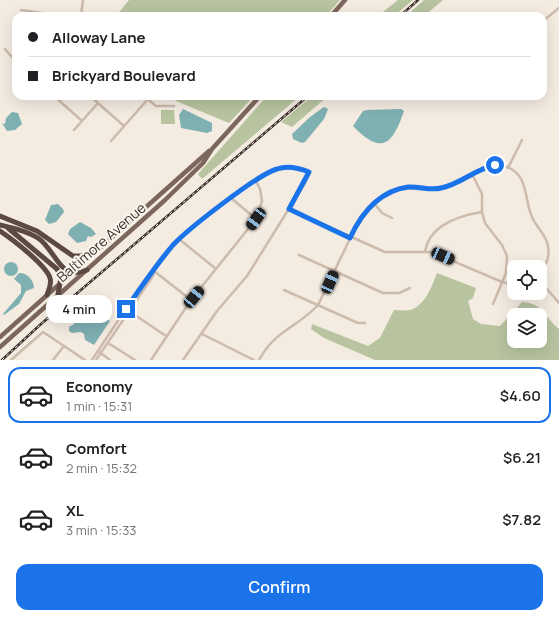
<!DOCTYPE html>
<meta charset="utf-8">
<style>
body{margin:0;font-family:Manrope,sans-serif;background:#f6f6f6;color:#202124;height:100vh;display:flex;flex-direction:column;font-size:15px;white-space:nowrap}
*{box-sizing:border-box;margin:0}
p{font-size:13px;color:#757577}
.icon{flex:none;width:22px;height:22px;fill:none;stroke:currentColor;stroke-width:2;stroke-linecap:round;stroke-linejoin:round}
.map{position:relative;height:360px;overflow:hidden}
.sheet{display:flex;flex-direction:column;background:#fff;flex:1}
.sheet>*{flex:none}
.guide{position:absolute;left:12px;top:12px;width:535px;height:88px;border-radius:12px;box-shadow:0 4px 16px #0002;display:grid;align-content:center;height:88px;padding:0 16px;background:#fff}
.buttons{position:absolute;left:507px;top:260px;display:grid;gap:8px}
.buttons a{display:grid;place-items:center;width:40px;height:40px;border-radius:8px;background:#fff;box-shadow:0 4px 16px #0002;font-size:20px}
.end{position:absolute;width:18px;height:18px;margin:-9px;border:5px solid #1a73e8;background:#fff;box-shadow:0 0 0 2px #fff}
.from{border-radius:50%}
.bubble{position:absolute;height:28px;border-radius:12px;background:#fff;box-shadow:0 4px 16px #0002;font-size:13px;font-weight:600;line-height:28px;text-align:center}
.car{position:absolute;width:12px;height:24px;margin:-12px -6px;border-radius:5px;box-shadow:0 0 3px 1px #0007;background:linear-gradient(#222 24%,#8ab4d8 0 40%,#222 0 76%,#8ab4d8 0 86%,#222 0)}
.guide b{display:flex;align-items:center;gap:14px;height:38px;font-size:15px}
.guide b+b{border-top:1px solid #e0e0e0}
.guide i{width:10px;height:10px;background:#202124}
ul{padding:7px 0 0;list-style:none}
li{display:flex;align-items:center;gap:12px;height:56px;margin:0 8px 6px;padding:0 8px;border:2px solid transparent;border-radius:12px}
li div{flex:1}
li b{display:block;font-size:15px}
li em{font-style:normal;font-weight:600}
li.active{border-color:#1a73e8}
li>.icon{width:36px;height:36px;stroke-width:1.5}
.button{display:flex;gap:8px;margin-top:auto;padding:8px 16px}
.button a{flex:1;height:46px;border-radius:12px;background:#1a73e8;color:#fff;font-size:16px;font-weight:600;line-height:46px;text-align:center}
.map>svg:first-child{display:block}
.green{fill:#b8c4a0;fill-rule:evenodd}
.water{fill:#7fb0b2}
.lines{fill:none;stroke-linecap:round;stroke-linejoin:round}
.street{stroke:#cdbbac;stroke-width:2.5}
.primary{stroke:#7d675c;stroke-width:4.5}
.highway{stroke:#5c4a42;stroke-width:5}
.rail-casing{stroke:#3b302b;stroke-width:2.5}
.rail{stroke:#fbf5ee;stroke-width:1;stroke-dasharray:3;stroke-linecap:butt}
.route{stroke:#1a73e8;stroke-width:5}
.labels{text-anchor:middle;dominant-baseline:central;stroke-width:4;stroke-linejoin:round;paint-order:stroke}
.street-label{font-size:14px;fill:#3b302b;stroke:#fbf5ee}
</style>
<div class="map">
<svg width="559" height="360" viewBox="0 0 559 360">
<rect width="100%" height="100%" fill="#f4ebe1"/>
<!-- green -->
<g class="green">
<path d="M 129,0 L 340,0 L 326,16 L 116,16 Z"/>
<path d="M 398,0 L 413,0 L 394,16 L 378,16 Z"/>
<path d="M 424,0 L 443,0 L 424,16 L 406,16 Z"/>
<path d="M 171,96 L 254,96 L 229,123 L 176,101 Z"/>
<path d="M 267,96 L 300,96 L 202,179 L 198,174 Z"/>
<path d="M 312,96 L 328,96 L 292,127 L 281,122 Z"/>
<path d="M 161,110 L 174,110 L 175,124 L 161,124 Z"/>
<path d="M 437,273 L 476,288 L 473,298 L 468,301 L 473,319 L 481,324 L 500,326 L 522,302 C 545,304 543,316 559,329 L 559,360 L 375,360 L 324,338 L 311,329 L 312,324 L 368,346 L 380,338 L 394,310 C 399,310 405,311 410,310 C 425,306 432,286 437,273 ZM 514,315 L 540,315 L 540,341 L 514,341 Z"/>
</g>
<!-- water -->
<g class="water">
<path d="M 324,107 L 328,109 L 324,119 L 305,142 L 302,143 L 293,139 L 292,134 L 310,117 Z"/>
<path d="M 183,109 L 212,123 L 212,131 L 207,133 L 181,128 L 179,115 Z"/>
<path d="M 401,109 L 404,111 C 392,146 381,155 353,126 L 363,111 L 367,110 Z"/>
<path d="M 12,112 L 18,113 L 22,124 L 15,130 L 7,131 L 2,123 L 5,124 L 6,118 Z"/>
<path d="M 58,204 L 63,209 L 64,212 L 56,222 L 49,224 L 45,220 L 51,205 Z"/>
<path d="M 80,222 L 91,228 L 96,234 L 91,237 L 88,236 L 86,241 L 77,243 L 68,234 L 70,229 Z"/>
<circle cx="11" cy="269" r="7"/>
<path d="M 19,273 C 26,272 34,280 34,288 L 26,291 L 19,304 L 4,315 L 3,314 L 21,293 L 21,285 L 14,279 Z"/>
<path d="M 88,308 L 110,321 L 94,345 L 85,340 L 84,334 L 81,332 L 72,333 L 69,331 L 69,327 C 81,321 81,312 88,308 Z"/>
</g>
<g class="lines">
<!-- street -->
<g class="street">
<path d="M 21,10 L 65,16"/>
<path d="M 81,16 L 83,0"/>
<path d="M 543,21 L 559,8"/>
<path d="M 5,49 L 16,62"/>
<path d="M 13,58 L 16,55"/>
<path d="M 54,96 L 81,120"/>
<path d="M 90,96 L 124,126"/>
<path d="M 144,96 L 156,106 L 174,106"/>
<path d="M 74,130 L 98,103"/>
<path d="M 111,141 L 148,99"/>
<path d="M 508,168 L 522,140"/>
<path d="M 472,174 L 482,194 L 482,212 L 485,223 L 502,245 L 507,256 L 506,273 L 493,304"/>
<path d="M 231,198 L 256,219"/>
<path d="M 374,203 L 382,213 L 392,218"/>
<path d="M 289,209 L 385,252 L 432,252 L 502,282 L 514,285"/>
<path d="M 179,239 L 216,269"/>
<path d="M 425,251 C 430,225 457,216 482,212"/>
<path d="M 299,255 L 383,293 L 399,293 L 410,288"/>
<path d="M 154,271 L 191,300"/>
<path d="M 540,281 L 559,303"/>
<path d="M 284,290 L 358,323 L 365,323"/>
<path d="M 129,311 L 166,336"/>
<path d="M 202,334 L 254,360"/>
<path d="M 108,343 L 135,360"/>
<path d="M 98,351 L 110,360"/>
<path d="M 11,360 L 43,332 L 85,360"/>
<path d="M 53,360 L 64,346"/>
<path d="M 92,360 C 118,321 142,282 172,246 C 186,230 258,174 277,169 C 288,165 299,168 309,173 L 305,183 L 247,276 L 217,311 L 183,360"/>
<path d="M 96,360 L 153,276 L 154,272"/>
<path d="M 151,360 L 191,300 L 256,219 L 262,201 L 260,189 L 256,181"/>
<path d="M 259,360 C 275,330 297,328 318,305 L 359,220 C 367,209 378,198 391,192 C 410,184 424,193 442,188 C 465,182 482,159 507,167 C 529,175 524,200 532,217 C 536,227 546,234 548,246 C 550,256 546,266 540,274"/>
</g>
<!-- primary -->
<g class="primary">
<path d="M 331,16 L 345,0"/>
<path d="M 0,337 L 209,151"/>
<path d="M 0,347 L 164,201 L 203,163 L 212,149 L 260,96"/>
</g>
<!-- highway -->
<g class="highway">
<path d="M 0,216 L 37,231 L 73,256 L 82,256 L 99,249"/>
<path d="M 0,225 C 13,228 27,231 38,238 C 57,251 59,282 87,270"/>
<path d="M 8,228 L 57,269 L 61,278 L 58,294"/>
<path d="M 0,231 C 12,239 46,265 50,278 C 52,284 49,289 47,295"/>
</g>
<!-- rail casing -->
<g class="rail-casing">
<g id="rail">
<path d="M 400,16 L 418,0"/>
<path d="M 2,360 L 41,324 L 308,96"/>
</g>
</g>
<!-- rail -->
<use href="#rail" class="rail"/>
</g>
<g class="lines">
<!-- route -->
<path class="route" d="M 126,309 C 141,287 156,265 173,245 C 188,229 258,174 277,169 C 288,165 299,168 309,172 L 289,209 L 350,238 C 361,214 379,191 408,187 C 419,186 430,191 441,188 C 461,184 475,169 495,165"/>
</g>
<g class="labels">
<!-- street labels -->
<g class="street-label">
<text transform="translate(101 242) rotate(-41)">Baltimore Avenue</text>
</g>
</g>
</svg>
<div class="buttons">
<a><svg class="icon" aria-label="locate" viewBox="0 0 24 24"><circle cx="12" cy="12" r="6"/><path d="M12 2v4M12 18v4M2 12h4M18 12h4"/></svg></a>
<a><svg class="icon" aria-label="layers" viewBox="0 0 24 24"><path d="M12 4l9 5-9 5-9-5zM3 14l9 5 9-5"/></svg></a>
</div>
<i class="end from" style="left:495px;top:165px"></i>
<i class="end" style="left:126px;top:309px"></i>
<div class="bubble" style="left:46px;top:295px;width:66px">4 min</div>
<i class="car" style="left:256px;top:219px;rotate:216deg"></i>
<i class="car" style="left:443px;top:256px;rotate:114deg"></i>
<i class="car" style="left:330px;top:282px;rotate:24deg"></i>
<i class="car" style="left:194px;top:297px;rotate:39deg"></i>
<div class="guide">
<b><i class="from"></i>Alloway Lane</b>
<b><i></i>Brickyard Boulevard</b>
</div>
</div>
<section class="sheet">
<ul>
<li class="active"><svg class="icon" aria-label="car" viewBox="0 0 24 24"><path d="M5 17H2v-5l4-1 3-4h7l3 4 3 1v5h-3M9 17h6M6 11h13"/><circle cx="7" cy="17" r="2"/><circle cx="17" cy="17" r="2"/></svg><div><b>Economy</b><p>1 min · 15:31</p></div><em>$4.60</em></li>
<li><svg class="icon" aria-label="car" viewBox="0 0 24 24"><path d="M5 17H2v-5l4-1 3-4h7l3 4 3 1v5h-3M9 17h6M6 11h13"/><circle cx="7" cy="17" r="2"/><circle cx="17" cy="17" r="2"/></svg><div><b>Comfort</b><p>2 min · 15:32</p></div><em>$6.21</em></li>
<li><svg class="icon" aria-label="car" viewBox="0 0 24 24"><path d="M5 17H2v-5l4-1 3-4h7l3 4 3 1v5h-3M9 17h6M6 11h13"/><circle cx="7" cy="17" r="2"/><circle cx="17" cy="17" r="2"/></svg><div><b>XL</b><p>3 min · 15:33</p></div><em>$7.82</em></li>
</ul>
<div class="button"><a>Confirm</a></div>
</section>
